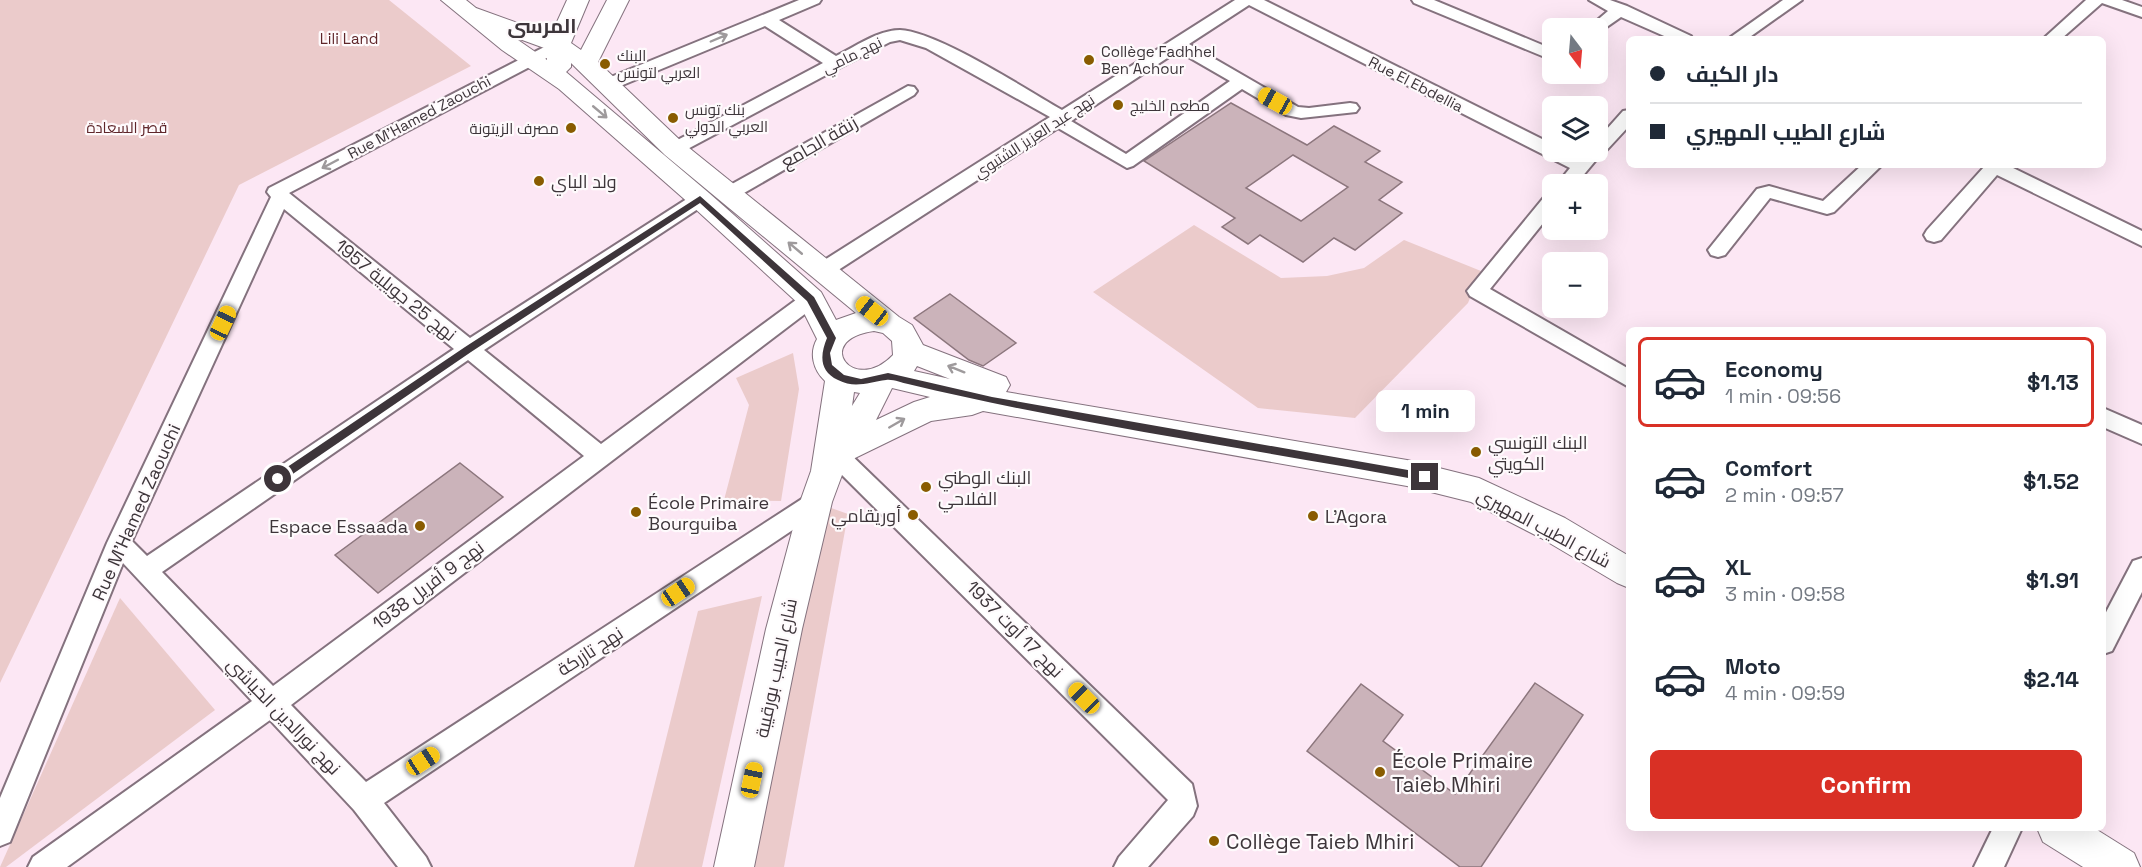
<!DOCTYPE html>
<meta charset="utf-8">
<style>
body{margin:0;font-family:"Space Grotesk",Cairo,sans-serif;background:#f2f2f3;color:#1f2937;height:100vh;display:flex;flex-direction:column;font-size:22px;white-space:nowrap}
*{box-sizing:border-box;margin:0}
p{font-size:20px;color:#747a83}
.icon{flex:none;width:33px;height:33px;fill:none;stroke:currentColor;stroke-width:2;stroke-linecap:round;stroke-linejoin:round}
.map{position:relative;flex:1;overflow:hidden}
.details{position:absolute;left:1626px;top:327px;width:480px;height:504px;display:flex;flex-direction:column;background:#fff;border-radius:9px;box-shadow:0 6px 24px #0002}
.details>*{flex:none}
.banner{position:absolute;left:1626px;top:36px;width:480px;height:132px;border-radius:9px;box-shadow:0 6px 24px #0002;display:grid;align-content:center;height:132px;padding:0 24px;background:#fff}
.needle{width:39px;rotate:164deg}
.buttons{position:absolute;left:1542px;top:18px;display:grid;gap:12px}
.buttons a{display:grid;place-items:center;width:66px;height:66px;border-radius:9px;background:#fff;box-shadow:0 6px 24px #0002;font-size:30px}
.end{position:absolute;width:27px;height:27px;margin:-14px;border:8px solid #3d353a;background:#fff;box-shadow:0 0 0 3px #fff}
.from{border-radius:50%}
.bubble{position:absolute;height:42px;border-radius:9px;background:#fff;box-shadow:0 6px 24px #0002;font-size:20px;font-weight:800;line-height:42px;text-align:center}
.car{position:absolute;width:18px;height:36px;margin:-18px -9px;border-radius:8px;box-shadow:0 0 4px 2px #0007;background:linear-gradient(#f5c518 24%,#345 0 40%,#f5c518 0 76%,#345 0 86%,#f5c518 0)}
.banner b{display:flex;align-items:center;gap:21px;height:57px;font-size:22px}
.banner b+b{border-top:2px solid #e0e1e3}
.banner i{width:15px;height:15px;background:#1f2937}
ul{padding:10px 0 0;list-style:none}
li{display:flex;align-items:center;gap:18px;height:90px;margin:0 12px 9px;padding:0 12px;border:3px solid transparent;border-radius:9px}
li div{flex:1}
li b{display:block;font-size:22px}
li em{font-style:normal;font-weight:800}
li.active{border-color:#d93025}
li>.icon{width:54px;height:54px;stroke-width:1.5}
.cta{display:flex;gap:12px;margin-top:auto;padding:12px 24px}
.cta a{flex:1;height:69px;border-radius:9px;background:#d93025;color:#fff;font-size:24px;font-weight:800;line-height:69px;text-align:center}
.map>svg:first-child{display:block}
.green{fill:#ebcbcb}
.building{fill:#cbb3ba;stroke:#8c767d;stroke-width:1.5;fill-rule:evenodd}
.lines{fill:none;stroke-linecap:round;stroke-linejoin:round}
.minor-casing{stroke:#84727e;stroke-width:4}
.secondary-casing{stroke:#84727e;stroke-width:2}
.minor{fill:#fff;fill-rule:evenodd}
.secondary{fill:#fff;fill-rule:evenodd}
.oneway{stroke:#9e9a9c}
.route{fill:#3d353a}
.poi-dot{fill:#895c00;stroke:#fefafc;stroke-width:2}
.labels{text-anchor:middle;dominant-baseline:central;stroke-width:4.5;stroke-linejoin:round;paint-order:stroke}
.far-park-label{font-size:15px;fill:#5f262a;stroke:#fefafc}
.far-poi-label{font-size:15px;fill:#3d353a;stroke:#fefafc;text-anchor:start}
.far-street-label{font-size:15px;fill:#3d353a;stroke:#fefafc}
.street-label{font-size:18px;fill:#3d353a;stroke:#fefafc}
.poi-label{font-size:18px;fill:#3d353a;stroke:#fefafc;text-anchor:start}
.far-district-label{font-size:20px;font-weight:bold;fill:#3d353a;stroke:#fefafc}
.near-poi-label{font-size:21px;fill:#3d353a;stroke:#fefafc;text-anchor:start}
</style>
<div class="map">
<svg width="2142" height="867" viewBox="0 0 2142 867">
<rect width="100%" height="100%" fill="#fce7f4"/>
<!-- green -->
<g class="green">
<path d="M 0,0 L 389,0 L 471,66 L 239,185 L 0,683 Z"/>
<path d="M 1194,225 L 1281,278 L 1327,276 L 1364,268 L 1404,240 L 1481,271 L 1468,303 L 1355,418 L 1258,408 L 1093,292 Z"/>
<path d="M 793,353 L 799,389 L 781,501 L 724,500 L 749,405 L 736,378 Z"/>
<path d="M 820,504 L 848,514 L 784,867 L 748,867 Z"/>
<path d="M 762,596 L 702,867 L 634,867 L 698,611 Z"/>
<path d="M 120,598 L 215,710 L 6,867 L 0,867 Z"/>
</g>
<!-- building -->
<g class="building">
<path d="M 1231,103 L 1307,145 L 1334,126 L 1380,151 L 1365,162 L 1402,182 L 1379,200 L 1402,213 L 1355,250 L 1334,238 L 1303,262 L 1260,235 L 1248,244 L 1222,227 L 1235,218 L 1144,161 ZM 1293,155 L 1348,187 L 1301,221 L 1246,188 Z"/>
<path d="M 950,294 L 1016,343 L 983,366 L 969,360 L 914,318 Z"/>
<path d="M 460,463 L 503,497 L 378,593 L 335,555 Z"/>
<path d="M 1535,683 L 1583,715 L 1481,867 L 1460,867 L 1307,751 L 1361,684 L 1403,715 L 1383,741 L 1455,794 Z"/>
</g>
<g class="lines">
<!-- minor casing -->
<g class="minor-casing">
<g id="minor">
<path d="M 799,0 L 821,0 L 819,3 L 779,20 L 836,56 C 855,47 878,30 900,30 C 936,31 1027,90 1062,110 L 1235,0 L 1264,0 L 1552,144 L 1552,152 L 1567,152 L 1579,157 L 1584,152 L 1598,152 L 1598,139 L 1623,111 L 1629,110 L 1629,126 L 1604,153 L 1598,155 L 1596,160 L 1576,184 L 1557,184 L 1570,168 L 1249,5 L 1189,44 L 1298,107 L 1309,108 L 1350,103 L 1356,104 L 1359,108 L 1356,112 L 1301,118 L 1286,115 L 1242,89 L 1133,166 L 1127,168 L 1058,128 L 829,276 L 822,278 L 815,276 L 812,271 L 815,266 L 1050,117 L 926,48 L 900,40 L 890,42 L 841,67 L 680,153 L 668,153 L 665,149 L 668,145 L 823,63 L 765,26 L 613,89 L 601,89 L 598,85 L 601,81 ZM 1178,51 L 1230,81 L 1126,154 L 1071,121 Z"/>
<path d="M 1412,0 L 1434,0 L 1552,49 L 1552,60 L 1414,3 Z"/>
<path d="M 1589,0 L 1610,0 L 1627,6 L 1691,36 L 1693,39 L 1671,39 L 1621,17 L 1598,33 L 1598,28 L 1588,28 L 1608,11 Z"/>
<path d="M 1783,0 L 1802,0 L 1747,39 L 1728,39 Z"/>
<path d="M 2086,0 L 2122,0 L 2142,7 L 2142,17 L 2102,3 L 2061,39 L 2043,39 Z"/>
<path d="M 558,40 L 564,41 L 566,45 L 564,49 L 289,193 L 470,338 L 693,195 L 700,193 L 707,195 L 709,199 L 707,203 L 484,350 L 601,444 L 804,294 L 811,292 L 818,294 L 821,299 L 818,304 L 291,705 L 366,782 L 808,495 L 816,492 L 824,495 L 828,502 L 824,509 L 384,803 L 426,857 L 431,867 L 398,867 L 354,810 L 270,720 L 67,867 L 28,867 L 33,857 L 252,701 L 123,563 L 10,842 L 0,846 L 0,798 L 107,543 L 271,197 L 267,192 L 269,188 ZM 284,209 L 454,349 L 147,556 L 132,541 ZM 468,360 L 584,456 L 273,686 L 162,572 Z"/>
<path d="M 908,86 L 914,87 L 917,91 L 914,95 L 737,197 L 723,197 L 721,193 L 723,189 Z"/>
<path d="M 1862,165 L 1882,165 L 1834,212 L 1827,214 L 1770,198 L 1725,255 L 1718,257 L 1711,255 L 1708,250 L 1757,189 L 1769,186 L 1823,201 Z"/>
<path d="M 1983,165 L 2007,165 L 2142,231 L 2142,246 L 1997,175 L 1941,240 L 1934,242 L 1927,240 L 1924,235 L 1927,230 L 1984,167 Z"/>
<path d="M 1552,194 L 1552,212 L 1490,289 L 1629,369 L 1629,387 L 1470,296 L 1467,291 L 1545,196 Z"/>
<path d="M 2103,408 L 2142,425 L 2142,444 L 2103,427 Z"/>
<path d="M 829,446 L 847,451 L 1192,784 L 1197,806 L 1193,816 L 1148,867 L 1114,867 L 1119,857 L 1168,800 L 832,465 L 821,461 L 818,455 L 821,449 Z"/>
<path d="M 2142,558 L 2142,592 L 2112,651 L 2103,654 L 2103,618 L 2133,561 Z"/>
<path d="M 1993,828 L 2022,828 L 2004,867 L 1974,867 Z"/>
</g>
</g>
<!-- secondary casing -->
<g class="secondary-casing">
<g id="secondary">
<path d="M 441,0 L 466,0 L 476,8 L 551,35 L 567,0 L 589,0 L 571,43 L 581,50 L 607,0 L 629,0 L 598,62 L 683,143 L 899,317 L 912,325 L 923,345 L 1006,377 L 1010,385 L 1006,392 L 1407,460 L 1479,478 L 1565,518 L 1629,556 L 1629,588 L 1617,583 L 1541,538 L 1471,502 L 1407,486 L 983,411 L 972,415 L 931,421 L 855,458 L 842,475 L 832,502 L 802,629 L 754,867 L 714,867 L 766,629 L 800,502 L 811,471 L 825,381 C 813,370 809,353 817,339 L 800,305 L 691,205 L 559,89 L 502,50 ZM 514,37 L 547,49 L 547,60 L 518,40 ZM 571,63 L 665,155 L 856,313 L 836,320 L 821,292 L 709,193 L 566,72 L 571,67 ZM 874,331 L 883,333 L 892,341 L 893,355 C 854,396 811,340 874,331 ZM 917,366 L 950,379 L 914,371 ZM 892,388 L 930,397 L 914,402 L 876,420 ZM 854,392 L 860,393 L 852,406 Z"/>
<path d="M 2037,828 L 2094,828 L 2134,853 L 2140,867 L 2083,867 L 2043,842 Z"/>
</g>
</g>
<!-- minor -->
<use href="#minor" class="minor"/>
<!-- secondary -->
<use href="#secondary" class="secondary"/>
</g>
<!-- one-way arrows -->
<defs><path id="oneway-shaft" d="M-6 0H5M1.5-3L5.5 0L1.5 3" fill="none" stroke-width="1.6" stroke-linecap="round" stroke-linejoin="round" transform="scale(1.5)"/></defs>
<g class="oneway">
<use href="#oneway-shaft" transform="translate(719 38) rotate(-23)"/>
<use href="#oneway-shaft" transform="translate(600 112) rotate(40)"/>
<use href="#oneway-shaft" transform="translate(330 164) rotate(152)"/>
<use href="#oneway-shaft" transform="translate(795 248) rotate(-140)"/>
<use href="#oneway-shaft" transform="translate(956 369) rotate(-158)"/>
<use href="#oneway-shaft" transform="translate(897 423) rotate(-30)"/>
</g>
<!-- route -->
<path class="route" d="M 700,196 L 814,297 L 836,338 L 830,353 L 832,365 L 844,375 L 861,379 L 888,373 L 992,397 L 1425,473 L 1430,477 L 1425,481 C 1253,449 1079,425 908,384 C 902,383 893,379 886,380 C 869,382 855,389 838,380 C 819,371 820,355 827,338 L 807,301 L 700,203 L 471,352 L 281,482 L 274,482 L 274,476 L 465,347 Z"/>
<!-- markers -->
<g class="poi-dot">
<circle cx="1089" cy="60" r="6"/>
<circle cx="605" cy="64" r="6"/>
<circle cx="1118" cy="105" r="6"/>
<circle cx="673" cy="118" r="6"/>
<circle cx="571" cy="128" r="6"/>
<circle cx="539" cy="181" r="6"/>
<circle cx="1476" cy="452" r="6"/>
<circle cx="926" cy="487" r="6"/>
<circle cx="636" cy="512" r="6"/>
<circle cx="913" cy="515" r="6"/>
<circle cx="1313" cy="516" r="6"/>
<circle cx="420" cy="526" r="6"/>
<circle cx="1380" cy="772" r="6"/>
<circle cx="1214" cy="841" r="6"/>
</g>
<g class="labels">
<!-- far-park labels -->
<g class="far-park-label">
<text x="349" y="38">Lili Land</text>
<text x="127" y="127">قصر السعادة</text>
</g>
<!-- far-poi labels -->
<g class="far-poi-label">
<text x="1101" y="51">Collège Fadhhel<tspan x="1101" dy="17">Ben Achour</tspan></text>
<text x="617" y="55">البنك<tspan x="617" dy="17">العربي لتونس</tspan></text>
<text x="1130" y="105">مطعم الخليج</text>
<text x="685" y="109">بنك تونس<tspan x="685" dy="17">العربي الدولي</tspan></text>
<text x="559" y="128" text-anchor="end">مصرف الزيتونة</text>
</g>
<!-- far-street labels -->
<g class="far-street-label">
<text transform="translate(852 55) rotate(-26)">نهج مامي</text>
<text transform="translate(1416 84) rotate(27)">Rue El Ebdellia</text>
<text transform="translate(419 117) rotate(-28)">Rue M'Hamed Zaouchi</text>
<text transform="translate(1034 136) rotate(-33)">نهج عبد العزيز الشتيوي</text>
</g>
<!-- street labels -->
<g class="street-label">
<text transform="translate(819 142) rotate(-30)">زنقة الجامع</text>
<text transform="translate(396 290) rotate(39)">نهج 25 جويلية 1957</text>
<text transform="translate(136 512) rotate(-66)">Rue M'Hamed Zaouchi</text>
<text transform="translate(1544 528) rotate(28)">شارع الطيب المهيري</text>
<text transform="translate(428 585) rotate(-37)">نهج 9 أفريل 1938</text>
<text transform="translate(1015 629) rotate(45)">نهج 17 أوت 1937</text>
<text transform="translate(590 651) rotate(-33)">نهج تازركة</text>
<text transform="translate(776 668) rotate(-78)">شارع الحبيب بورقيبة</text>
<text transform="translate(284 716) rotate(46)">نهج نورالدين الخياشي</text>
</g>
<!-- poi labels -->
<g class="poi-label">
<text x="551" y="181">ولد الباي</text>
<text x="1488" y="442">البنك التونسي<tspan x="1488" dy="21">الكويتي</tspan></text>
<text x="938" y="477">البنك الوطني<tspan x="938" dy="21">الفلاحي</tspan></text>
<text x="648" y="502">École Primaire<tspan x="648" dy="21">Bourguiba</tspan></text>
<text x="901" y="515" text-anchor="end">أوريقامي</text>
<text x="1325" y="516">L'Agora</text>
<text x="408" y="526" text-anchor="end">Espace Essaada</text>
</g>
<!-- far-district labels -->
<g class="far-district-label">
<text x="542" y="26">المرسى</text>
</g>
<!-- near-poi labels -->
<g class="near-poi-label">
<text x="1392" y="760">École Primaire<tspan x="1392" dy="24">Taieb Mhiri</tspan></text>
<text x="1226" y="841">Collège Taieb Mhiri</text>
</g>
</g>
</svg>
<div class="buttons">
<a><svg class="needle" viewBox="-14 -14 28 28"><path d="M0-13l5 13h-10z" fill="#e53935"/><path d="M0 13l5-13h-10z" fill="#747a83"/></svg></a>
<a><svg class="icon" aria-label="layers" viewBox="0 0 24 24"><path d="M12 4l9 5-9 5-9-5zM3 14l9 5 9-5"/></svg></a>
<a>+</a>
<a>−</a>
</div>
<i class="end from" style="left:278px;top:479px"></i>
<i class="end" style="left:1425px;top:477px"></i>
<div class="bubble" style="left:1376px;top:390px;width:99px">1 min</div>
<i class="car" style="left:1275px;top:101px;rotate:299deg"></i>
<i class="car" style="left:872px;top:311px;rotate:308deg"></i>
<i class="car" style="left:223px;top:323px;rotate:25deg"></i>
<i class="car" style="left:678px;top:592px;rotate:56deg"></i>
<i class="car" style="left:1084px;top:698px;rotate:315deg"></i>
<i class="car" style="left:423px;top:761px;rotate:57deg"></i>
<i class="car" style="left:752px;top:780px;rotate:12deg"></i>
<div class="banner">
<b><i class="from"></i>دار الكيف</b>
<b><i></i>شارع الطيب المهيري</b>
</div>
<section class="details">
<ul>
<li class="active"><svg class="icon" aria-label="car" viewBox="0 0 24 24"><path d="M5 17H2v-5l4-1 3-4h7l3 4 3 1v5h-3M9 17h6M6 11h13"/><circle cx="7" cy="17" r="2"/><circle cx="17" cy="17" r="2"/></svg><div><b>Economy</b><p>1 min · 09:56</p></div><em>$1.13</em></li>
<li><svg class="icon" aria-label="car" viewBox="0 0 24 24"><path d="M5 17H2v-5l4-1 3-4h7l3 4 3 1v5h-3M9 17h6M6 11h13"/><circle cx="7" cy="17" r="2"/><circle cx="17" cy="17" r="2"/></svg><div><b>Comfort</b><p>2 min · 09:57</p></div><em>$1.52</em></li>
<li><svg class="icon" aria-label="car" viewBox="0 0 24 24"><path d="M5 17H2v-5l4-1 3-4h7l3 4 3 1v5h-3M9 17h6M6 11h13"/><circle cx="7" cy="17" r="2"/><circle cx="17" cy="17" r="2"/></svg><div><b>XL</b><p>3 min · 09:58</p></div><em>$1.91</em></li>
<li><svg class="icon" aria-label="car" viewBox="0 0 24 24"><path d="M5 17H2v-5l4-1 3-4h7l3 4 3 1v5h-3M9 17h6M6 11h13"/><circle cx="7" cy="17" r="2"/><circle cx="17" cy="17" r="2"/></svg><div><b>Moto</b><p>4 min · 09:59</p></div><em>$2.14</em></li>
</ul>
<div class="cta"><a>Confirm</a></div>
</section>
</div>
